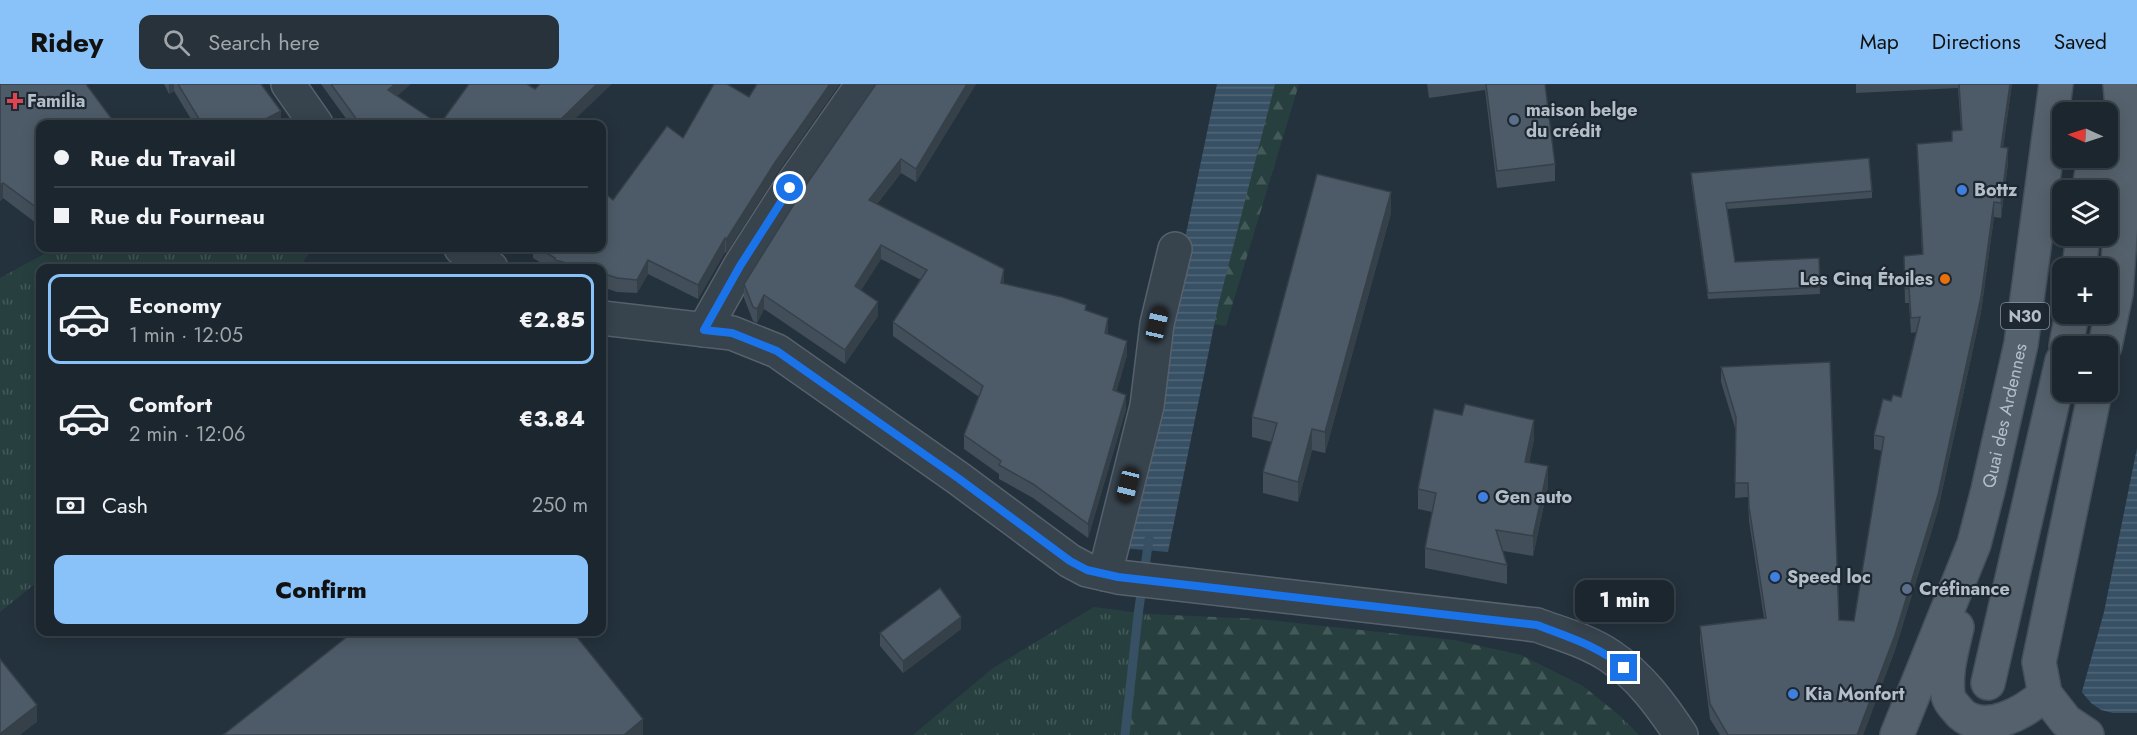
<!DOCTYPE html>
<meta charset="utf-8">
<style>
body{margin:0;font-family:Jost,sans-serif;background:#28323a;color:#f1f3f6;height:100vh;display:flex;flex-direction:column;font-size:22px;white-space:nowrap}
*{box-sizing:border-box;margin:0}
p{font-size:20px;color:#a0a5aa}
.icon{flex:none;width:33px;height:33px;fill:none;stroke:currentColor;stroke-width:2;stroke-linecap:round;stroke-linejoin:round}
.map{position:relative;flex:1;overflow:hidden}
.details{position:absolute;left:36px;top:180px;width:570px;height:372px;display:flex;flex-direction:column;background:#1b262e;border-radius:12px;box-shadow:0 3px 15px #0003,0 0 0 2px #39434a}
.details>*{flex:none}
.top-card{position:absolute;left:36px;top:36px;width:570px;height:132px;border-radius:12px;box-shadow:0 3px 15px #0003,0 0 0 2px #39434a;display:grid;align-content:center;height:132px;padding:0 18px;background:#1b262e}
.needle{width:39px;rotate:273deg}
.controls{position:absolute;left:2052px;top:18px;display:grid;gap:12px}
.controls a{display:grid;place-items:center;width:66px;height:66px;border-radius:12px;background:#1b262e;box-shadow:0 3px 15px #0003,0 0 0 2px #39434a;font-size:30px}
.end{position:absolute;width:27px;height:27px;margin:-14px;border:8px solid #1a73e8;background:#fff;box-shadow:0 0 0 3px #fff}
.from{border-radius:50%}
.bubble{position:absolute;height:42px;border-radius:12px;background:#1b262e;box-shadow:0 3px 15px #0003,0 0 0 2px #39434a;font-size:20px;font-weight:800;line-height:42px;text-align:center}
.car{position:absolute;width:18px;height:36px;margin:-18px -9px;border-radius:8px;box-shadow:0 0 4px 2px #0007;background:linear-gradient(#222 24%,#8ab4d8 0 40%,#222 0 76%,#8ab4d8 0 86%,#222 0)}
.top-card b{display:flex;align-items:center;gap:21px;height:57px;font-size:22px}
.top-card b+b{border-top:2px solid #39434a}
.top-card i{width:15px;height:15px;background:#f1f3f6}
ul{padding:10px 0 0;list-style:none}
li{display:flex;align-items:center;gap:18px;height:90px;margin:0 12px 9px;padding:0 6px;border:3px solid transparent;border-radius:12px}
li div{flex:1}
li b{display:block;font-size:22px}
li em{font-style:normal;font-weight:800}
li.on{border-color:#89c2f8}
li>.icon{width:54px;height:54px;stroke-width:1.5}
.pay{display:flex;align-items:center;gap:15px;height:66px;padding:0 18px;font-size:22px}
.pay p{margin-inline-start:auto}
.action{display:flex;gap:12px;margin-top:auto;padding:12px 18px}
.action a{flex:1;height:69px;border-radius:12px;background:#89c2f8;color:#111;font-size:24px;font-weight:800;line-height:69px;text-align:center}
header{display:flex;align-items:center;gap:36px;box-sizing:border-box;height:84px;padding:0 30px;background:#89c2f8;color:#111}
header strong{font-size:28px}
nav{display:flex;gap:33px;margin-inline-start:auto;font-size:21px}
.search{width:420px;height:54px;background:#28323a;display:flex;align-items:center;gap:15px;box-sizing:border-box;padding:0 21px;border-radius:12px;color:#a0a5aa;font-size:22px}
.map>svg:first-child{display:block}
.grass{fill:url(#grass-tufts)}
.forest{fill:url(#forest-firs)}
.water{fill:url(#water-rules)}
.pier{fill:#24323d}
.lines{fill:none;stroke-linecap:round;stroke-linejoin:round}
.stream{stroke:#375064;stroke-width:9}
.minor-casing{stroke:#56616b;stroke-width:36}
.major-casing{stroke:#444f59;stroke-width:36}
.minor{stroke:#37434d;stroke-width:33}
.major{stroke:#55626d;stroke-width:33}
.wall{fill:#424e59}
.shaded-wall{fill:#364049}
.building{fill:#4d5b68;stroke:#364049;stroke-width:1.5}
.route{stroke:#1a73e8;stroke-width:8}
.health-dot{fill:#e0444e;stroke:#1d2832;stroke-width:2}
.service-dot{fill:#5c6f8a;stroke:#1d2832;stroke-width:2}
.shop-dot{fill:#3f7fe0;stroke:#1d2832;stroke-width:2}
.food-dot{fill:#e8710a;stroke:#1d2832;stroke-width:2}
.labels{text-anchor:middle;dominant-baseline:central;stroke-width:4.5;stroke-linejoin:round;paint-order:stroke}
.shield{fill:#1d2832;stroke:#86919b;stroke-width:1.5}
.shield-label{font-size:16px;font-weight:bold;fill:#b3bec8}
.poi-label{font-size:18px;font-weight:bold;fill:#b3bec8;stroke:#1d2832;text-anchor:start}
.street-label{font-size:18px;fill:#b3bec8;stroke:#1d2832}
</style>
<header>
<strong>Ridey</strong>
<div class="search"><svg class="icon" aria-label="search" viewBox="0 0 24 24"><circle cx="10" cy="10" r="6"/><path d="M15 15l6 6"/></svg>Search here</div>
<nav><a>Map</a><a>Directions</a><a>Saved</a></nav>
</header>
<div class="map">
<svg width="2137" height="651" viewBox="0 0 2137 651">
<defs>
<pattern id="grass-tufts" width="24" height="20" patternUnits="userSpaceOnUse" patternTransform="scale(1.5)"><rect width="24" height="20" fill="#27403f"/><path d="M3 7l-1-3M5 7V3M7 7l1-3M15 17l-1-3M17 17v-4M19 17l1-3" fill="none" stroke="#445a59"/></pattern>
<pattern id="forest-firs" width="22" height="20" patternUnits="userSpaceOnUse" patternTransform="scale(1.5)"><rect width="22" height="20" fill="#27403f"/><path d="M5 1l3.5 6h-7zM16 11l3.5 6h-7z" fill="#445a59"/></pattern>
<pattern id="water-rules" width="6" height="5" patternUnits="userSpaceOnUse" patternTransform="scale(1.5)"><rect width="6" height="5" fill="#375064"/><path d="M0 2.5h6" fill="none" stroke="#526779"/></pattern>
</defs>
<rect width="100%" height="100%" fill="#24323d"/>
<!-- grass -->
<g class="grass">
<path d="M 55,164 L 309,164 L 309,169 L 299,184 L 40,184 L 40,496 L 0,528 L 0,194 Z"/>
<path d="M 1094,523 L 1148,530 L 1114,651 L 913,651 L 993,584 Z"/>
<path d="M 1620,632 L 1639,651 L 1614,651 Z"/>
</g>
<!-- forest -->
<g class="forest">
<path d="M 1223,0 L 1299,0 L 1226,242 L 1179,235 Z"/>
<path d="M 1148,530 L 1259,535 L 1454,556 L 1521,571 L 1583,602 L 1620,632 L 1614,651 L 1114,651 Z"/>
</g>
<!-- water -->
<g class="water">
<path d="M 1217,0 L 1275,0 L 1218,222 L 1168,468 L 1121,464 Z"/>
<path d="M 2137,364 L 2137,651 L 2070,651 L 2104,528 Z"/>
</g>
<!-- pier -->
<path class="pier" d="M 2080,606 L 2091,619 L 2101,626 L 2113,629 L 2137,629 L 2137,651 L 2067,651 Z"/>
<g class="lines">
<!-- stream -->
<path class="stream" d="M 1125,651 L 1138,531 L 1149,455"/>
<!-- minor casing -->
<g class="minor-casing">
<g id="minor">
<path d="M 288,0 L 316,40"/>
<path d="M 461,164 L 491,184"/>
<path d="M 602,234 L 732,249 L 777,267 L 958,394 L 1070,477 L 1087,486 L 1118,493 L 1537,541 C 1561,550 1588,557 1610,572 C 1640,592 1661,621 1681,651"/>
<path d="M 704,246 L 740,182 L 790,104 L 863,0"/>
<path d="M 1105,490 L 1147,322 L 1157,240 L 1175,165"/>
</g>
</g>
<!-- major casing -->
<g class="major-casing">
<g id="major">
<path d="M 2089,106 L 2094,74"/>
<path d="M 2079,184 L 2083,152"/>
<path d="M 2066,262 L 2072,230"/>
<path d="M 2105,262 L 2116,209 L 2126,65 L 2120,0"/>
<path d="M 1957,543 C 1952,565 1945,588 1948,611 C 1949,618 1957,625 1961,630 C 1985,651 2024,629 2045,610"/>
<path d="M 1988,599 L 2062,277"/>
<path id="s1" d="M 1897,651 L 1974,460 L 1988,406 L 2021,260 L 2056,0"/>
<path d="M 2087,651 L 2066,637 L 2045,610 L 2039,578 L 2095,308"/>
</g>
</g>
<!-- minor -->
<use href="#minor" class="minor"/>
<!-- major -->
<use href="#major" class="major"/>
</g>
<!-- wall -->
<g class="wall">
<path d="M 0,0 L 114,40 L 40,40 L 40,142 L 3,114 L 0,117 Z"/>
<path d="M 164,0 L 261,0 L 281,40 L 194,40 L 174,7 L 169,10 Z"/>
<path d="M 321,0 L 410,0 L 397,12 L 439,40 L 350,40 Z"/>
<path d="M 876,0 L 976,0 L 916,98 L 901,89 L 877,120 L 1004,200 L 1086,227 L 1108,248 L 1108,250 L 1127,271 L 1116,308 L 1126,325 L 1088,454 L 1033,414 L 999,395 L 999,390 L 964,365 L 964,351 L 979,313 L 893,252 L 893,238 L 921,196 L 881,175 L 861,206 L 878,232 L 845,280 L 764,225 L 757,239 L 753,237 L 744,214 L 744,200 Z"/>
<path d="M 1427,0 L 1545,0 L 1555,80 L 1555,97 L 1497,104 L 1485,6 L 1429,14 Z"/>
<path d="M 1856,0 L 2012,0 L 2003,63 L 2008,79 L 2001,134 L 1994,133 L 1981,228 L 1938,426 L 1895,566 L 1863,651 L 1720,651 L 1710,635 L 1700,557 L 1700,542 L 1764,534 L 1749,437 L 1748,413 L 1735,414 L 1736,347 L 1721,298 L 1721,283 L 1839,536 L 1854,537 L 1882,367 L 1874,365 L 1874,351 L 1891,317 L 1901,313 L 1916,248 L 1911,249 L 1909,219 L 1905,219 L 1904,172 L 1922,170 L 1917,60 L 1952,57 L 1952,47 L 1961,46 L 1958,4 L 1856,9 Z"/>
<path d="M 683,54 L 774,94 L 726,169 L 725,168 L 698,215 L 648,190 L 637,209 L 617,208 L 602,203 L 602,184 L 550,184 L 533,174 L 533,165 L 531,164 L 602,164 L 613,116 Z"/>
<path d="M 1691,89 L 1872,107 L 1872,114 L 1727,125 L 1735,178 L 1819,174 L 1820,210 L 1708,215 L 1691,96 Z"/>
<path d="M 1391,129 L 1325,369 L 1312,366 L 1298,418 L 1263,409 L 1263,388 L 1272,358 L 1252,353 L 1252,333 Z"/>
<path d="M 1534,355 L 1529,379 L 1548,402 L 1533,472 L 1503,467 L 1507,481 L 1507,500 L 1425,484 L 1425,464 L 1432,428 L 1418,425 L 1418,405 Z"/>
<path d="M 961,545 L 903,589 L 880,562 L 880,549 Z"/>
</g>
<!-- shaded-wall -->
<g class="shaded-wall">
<path d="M 169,0 L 174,0 L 174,7 L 169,10 Z"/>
<path d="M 395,0 L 410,0 L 410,1 L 388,20 L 388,6 Z"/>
<path d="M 597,0 L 612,0 L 570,40 L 556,40 Z"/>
<path d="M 830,0 L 840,0 L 774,94 L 726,169 L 726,156 L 774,80 Z"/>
<path d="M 967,0 L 976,0 L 916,98 L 916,85 Z"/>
<path d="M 2010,0 L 2012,0 L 2001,78 L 2001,63 Z"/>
<path d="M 281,27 L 281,40 L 256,40 Z"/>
<path d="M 2008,64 L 2008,79 L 2001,134 L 2001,119 Z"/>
<path d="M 901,75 L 901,89 L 869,130 L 869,116 Z"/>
<path d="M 3,99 L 3,114 L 0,117 L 0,101 Z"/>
<path d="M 1391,108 L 1391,129 L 1325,369 L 1325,348 Z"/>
<path d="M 1994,118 L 1994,133 L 1981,228 L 1938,426 L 1895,566 L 1863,651 L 1857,651 Z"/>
<path d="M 725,154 L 725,168 L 698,215 L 698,201 Z"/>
<path d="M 881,161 L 881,175 L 855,216 L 855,202 Z"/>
<path d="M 648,176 L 648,190 L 637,209 L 637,196 Z"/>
<path d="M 1004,185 L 1004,199 L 1001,213 L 1001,199 Z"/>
<path d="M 764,211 L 764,225 L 757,239 L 757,225 Z"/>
<path d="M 878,218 L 878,232 L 845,280 L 845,266 Z"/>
<path d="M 1108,234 L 1108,248 L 1105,263 L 1105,249 Z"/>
<path d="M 1127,257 L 1127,271 L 1113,320 L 1113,306 Z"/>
<path d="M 1126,311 L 1126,325 L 1088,454 L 1088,440 Z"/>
<path d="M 1534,336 L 1534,355 L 1525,398 L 1525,378 Z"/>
<path d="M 1312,345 L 1312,366 L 1298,418 L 1298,398 Z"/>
<path d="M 1548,382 L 1548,402 L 1533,472 L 1533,452 Z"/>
<path d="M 961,533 L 961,545 L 903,589 L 903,577 Z"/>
<path d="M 37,621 L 37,638 L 20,651 L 0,651 Z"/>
<path d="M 643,635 L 643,651 L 624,651 Z"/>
</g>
<!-- building -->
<g class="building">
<path d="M 0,0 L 86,0 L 114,38 L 111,40 L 40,40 L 40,126 L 3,99 L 0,101 Z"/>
<path d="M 178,0 L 261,0 L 281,27 L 256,40 L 235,40 L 234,37 L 228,40 L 208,40 L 206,37 L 202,40 Z"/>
<path d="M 331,0 L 395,0 L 388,6 L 439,40 L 360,40 Z"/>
<path d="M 469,0 L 527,0 L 535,5 L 540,0 L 597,0 L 556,40 L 440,40 Z"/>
<path d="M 714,0 L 727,0 L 749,13 L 757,0 L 830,0 L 774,80 L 726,156 L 725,154 L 698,201 L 648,176 L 637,196 L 617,194 L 602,189 L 602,184 L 585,184 L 555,176 L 555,174 L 538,164 L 602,164 L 602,107 L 613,116 L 667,42 L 683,54 Z"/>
<path d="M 876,0 L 967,0 L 916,85 L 901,75 L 869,116 L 1004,185 L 1001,199 L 1062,213 L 1086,221 L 1085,226 L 1108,234 L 1105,249 L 1127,257 L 1113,306 L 1126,311 L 1088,440 L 1033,400 L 999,381 L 1001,377 L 964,351 L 983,302 L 893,238 L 927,186 L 881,161 L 855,202 L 878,218 L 845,266 L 764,211 L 757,225 L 753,223 L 744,200 L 806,101 Z"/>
<path d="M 1486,0 L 1545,0 L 1555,80 L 1497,87 Z"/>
<path d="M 1959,0 L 2010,0 L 2001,63 L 2008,64 L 2001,119 L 1994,118 L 1981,213 L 1938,411 L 1895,551 L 1857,651 L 1728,651 L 1710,620 L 1700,542 L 1766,534 L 1749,423 L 1748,399 L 1735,399 L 1736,333 L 1721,283 L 1830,278 L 1839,536 L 1854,537 L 1884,353 L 1874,351 L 1883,315 L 1891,317 L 1893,311 L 1901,313 L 1920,233 L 1911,234 L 1909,204 L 1905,205 L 1904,172 L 1923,170 L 1917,60 L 1952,57 L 1952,47 L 1962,46 Z"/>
<path d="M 1869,74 L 1872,107 L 1726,119 L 1735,178 L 1819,174 L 1820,203 L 1708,209 L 1691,89 Z"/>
<path d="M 1317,90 L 1391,108 L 1325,348 L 1312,345 L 1298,398 L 1263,388 L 1277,339 L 1252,333 Z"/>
<path d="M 1465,320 L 1534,336 L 1525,378 L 1548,382 L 1533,452 L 1496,446 L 1507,481 L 1425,464 L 1436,409 L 1418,405 L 1434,325 L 1462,331 Z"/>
<path d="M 940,504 L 961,533 L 903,577 L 880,549 Z"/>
<path d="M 353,548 L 573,548 L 643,635 L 624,651 L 223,651 Z"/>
<path d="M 0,575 L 37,621 L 0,650 Z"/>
</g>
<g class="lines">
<!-- route -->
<path class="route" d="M 790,104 L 740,182 L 704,246 L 732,249 L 777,267 L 958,394 L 1070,477 L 1087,486 L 1118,493 L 1537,541 C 1568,553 1599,562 1624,584"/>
</g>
<!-- markers -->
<path class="health-dot" d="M12 8h6v6h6v6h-6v6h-6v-6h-6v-6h6z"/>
<g class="service-dot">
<circle cx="1514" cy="36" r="6"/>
<circle cx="1907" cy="505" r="6"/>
</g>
<g class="shop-dot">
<circle cx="1962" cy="106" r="6"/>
<circle cx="1483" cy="413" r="6"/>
<circle cx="1775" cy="493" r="6"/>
<circle cx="1793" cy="610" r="6"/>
</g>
<circle class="food-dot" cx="1945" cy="195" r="6"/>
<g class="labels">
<!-- shield labels -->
<rect class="shield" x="2001" y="219" width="48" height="26" rx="4.5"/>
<g class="shield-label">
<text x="2025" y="232">N30</text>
</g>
<!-- poi labels -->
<g class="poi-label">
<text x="27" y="17">Familia</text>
<text x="1526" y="26">maison belge<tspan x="1526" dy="21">du crédit</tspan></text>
<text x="1974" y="106">Bottz</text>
<text x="1933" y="195" text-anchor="end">Les Cinq Étoiles</text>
<text x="1495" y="413">Gen auto</text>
<text x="1787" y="493">Speed loc</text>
<text x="1919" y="505">Créfinance</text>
<text x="1805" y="610">Kia Monfort</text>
</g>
<!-- street labels -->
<g class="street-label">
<text stroke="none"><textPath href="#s1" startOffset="338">Quai des Ardennes</textPath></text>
</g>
</g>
</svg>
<div class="controls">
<a><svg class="needle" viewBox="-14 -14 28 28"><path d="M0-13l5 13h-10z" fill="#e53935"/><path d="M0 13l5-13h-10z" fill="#a0a5aa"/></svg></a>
<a><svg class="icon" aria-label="layers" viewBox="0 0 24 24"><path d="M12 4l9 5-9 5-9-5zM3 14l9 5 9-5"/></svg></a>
<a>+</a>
<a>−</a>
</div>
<i class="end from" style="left:790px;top:104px"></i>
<i class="end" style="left:1624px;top:584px"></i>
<div class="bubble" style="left:1575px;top:496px;width:99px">1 min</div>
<i class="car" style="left:1157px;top:240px;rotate:13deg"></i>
<i class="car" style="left:1128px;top:401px;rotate:194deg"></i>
<div class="top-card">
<b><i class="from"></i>Rue du Travail</b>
<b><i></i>Rue du Fourneau</b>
</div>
<section class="details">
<ul>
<li class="on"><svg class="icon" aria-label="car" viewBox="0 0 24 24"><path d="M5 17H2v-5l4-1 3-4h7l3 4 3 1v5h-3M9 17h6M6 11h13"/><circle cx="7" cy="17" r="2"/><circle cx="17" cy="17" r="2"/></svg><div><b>Economy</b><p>1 min · 12:05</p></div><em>€2.85</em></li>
<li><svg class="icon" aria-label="car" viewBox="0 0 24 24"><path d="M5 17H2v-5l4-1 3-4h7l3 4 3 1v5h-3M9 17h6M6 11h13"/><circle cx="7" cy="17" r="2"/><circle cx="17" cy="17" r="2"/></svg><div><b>Comfort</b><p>2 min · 12:06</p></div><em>€3.84</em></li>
</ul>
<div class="pay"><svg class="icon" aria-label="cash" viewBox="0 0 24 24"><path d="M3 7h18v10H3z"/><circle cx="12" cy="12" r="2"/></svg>Cash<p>250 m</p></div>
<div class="action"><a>Confirm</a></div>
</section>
</div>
